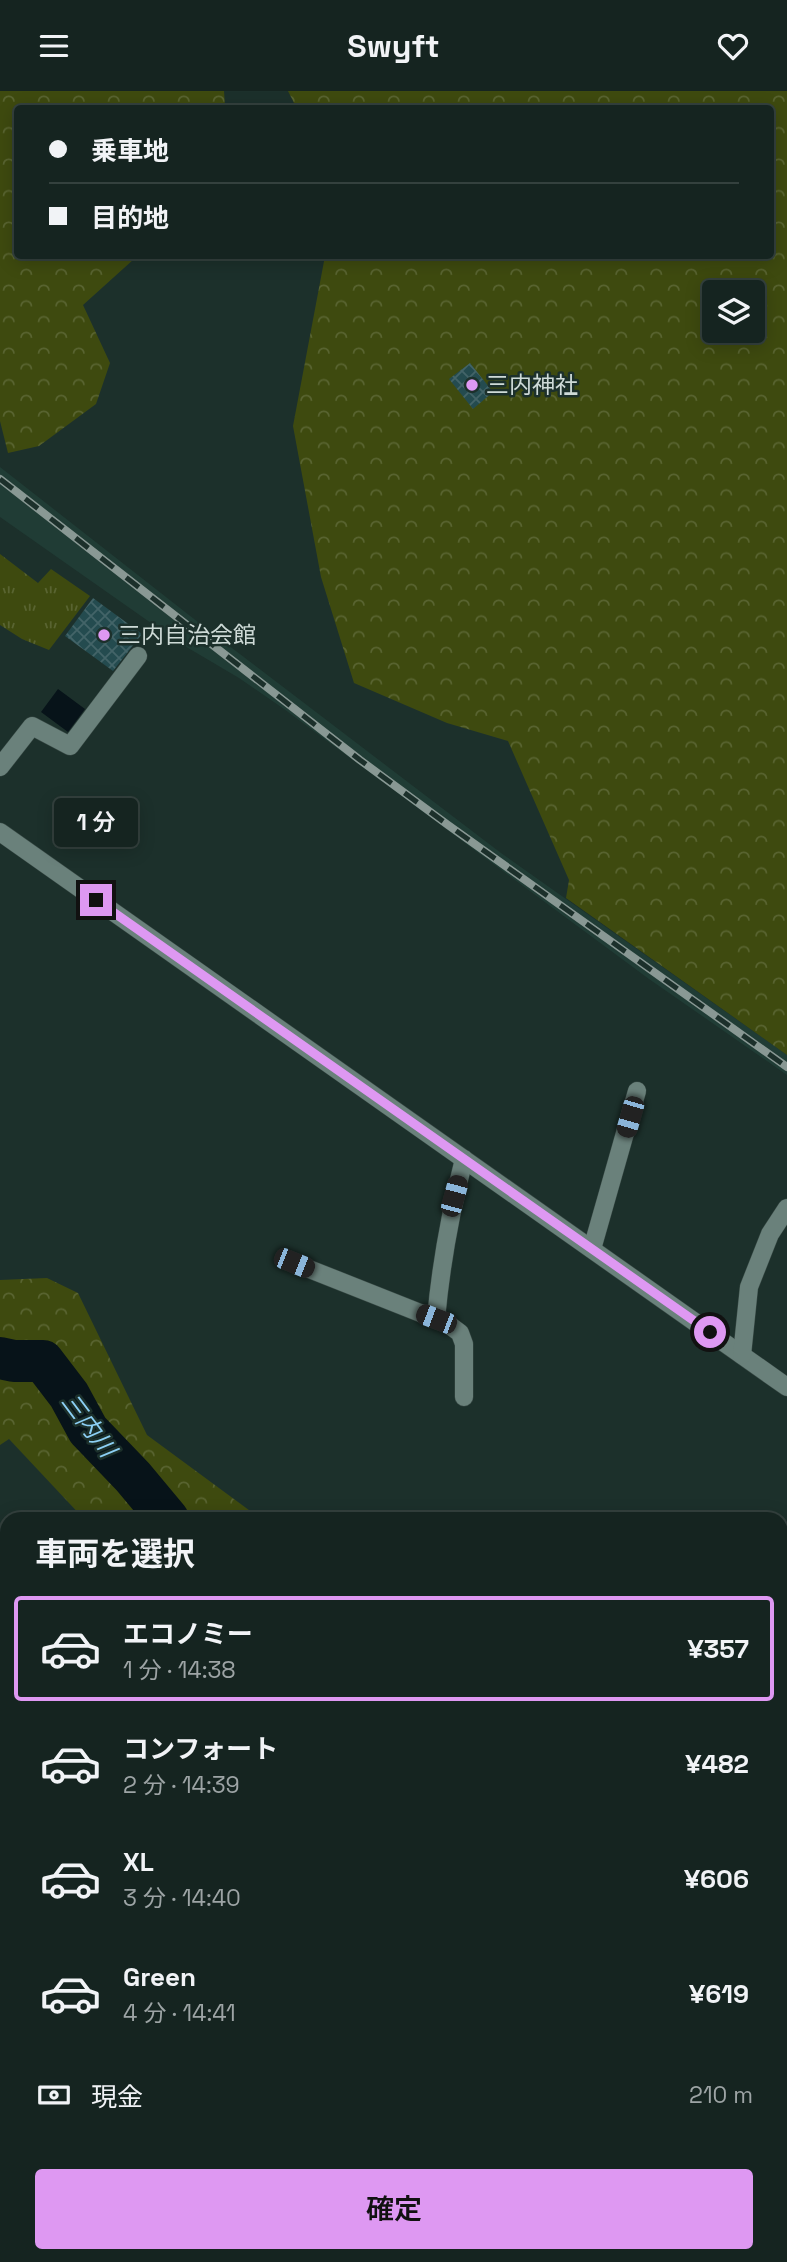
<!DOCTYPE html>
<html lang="ja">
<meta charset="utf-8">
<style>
body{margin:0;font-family:"Space Grotesk","Noto Sans JP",sans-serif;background:#22302d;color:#f1f3f6;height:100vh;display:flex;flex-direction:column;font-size:26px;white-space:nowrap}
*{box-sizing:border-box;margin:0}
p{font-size:23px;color:#9da4a5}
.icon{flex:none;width:38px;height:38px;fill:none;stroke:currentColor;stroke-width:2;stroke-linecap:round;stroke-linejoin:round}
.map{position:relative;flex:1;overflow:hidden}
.drawer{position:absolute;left:0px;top:1421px;width:788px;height:751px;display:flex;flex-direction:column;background:#152420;border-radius:21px 21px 0 0;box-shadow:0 4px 18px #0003,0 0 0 2px #34413e}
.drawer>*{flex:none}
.banner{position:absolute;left:14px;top:14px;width:760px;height:154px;border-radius:7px;box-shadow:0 4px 18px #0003,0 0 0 2px #34413e;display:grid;align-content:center;height:154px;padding:0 35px;background:#152420}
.fabs{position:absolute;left:702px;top:189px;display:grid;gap:14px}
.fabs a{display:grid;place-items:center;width:63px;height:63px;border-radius:7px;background:#152420;box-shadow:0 4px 18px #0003,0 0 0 2px #34413e;font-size:35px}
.end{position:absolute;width:32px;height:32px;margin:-16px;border:9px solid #de98f2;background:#111;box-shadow:0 0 0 4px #111}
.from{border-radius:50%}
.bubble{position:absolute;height:49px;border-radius:7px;background:#152420;box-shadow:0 4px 18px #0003,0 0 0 2px #34413e;font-size:23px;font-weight:600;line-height:49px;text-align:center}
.car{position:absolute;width:21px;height:42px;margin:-21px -10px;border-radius:9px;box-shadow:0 0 5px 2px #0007;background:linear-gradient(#222 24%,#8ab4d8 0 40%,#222 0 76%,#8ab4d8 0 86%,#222 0)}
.banner b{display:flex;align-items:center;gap:24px;height:66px;font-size:26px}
.banner b+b{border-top:2px solid #34413e}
.banner i{width:18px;height:18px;background:#f1f3f6}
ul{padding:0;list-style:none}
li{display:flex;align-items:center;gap:21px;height:105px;margin:0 14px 10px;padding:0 21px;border:4px solid transparent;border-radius:7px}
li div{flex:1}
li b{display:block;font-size:26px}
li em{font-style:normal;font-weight:600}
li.selected{border-color:#de98f2}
li>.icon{width:63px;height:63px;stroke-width:1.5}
h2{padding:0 35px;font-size:32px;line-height:84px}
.pay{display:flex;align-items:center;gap:18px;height:77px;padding:0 35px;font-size:26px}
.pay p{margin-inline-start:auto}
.button{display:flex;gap:14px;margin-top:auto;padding:14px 35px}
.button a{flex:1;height:80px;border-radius:7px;background:#de98f2;color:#111;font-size:28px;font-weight:600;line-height:80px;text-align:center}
header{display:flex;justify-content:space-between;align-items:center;height:91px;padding:0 35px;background:#152420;font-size:32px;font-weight:600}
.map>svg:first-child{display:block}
.built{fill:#203c35}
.forest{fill:url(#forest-crowns);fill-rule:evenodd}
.park{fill:url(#park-tufts)}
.water{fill:#071319}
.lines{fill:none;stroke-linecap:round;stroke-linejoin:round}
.river{stroke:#071319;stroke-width:42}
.building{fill:url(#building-cross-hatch)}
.minor-casing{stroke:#394a46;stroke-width:19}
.major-casing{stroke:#394a46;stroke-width:19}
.minor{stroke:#6a817b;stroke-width:18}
.major{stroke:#70ae81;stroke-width:18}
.rail-casing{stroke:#899894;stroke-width:8}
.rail{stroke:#1c302b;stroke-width:5;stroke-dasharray:16;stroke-linecap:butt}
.route{stroke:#de98f2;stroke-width:9}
.poi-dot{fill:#de98f2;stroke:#1c302b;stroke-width:2.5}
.labels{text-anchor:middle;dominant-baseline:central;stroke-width:5;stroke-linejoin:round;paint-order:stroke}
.poi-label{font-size:23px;fill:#cedad7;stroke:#1c302b;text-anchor:start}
.water-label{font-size:24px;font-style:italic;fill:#8ccff4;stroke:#1c302b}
</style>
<header><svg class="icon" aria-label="menu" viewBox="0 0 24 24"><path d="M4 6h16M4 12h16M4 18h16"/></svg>Swyft<svg class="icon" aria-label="heart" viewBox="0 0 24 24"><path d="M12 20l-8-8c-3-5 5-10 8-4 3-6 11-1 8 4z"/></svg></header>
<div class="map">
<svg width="787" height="2171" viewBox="0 0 787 2171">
<defs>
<pattern id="forest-crowns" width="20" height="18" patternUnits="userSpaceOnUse" patternTransform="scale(1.75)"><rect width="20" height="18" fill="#3e4a0f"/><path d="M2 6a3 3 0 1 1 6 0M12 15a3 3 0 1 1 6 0" fill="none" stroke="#596431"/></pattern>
<pattern id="park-tufts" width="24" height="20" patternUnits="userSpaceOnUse" patternTransform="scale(1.75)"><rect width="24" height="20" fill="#3e4a0f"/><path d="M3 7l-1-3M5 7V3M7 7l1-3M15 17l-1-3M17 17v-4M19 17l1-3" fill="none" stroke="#596431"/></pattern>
<pattern id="building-cross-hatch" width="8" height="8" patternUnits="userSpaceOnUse" patternTransform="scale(1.75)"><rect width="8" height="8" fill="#244b4f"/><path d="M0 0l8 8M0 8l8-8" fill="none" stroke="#436468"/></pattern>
</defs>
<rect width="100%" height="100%" fill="#1c302b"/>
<!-- built -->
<path class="built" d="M 0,376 L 203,535 L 501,762 L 787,964 L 787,984 L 649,888 L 284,618 L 239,587 L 178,551 L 0,426 Z"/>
<!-- forest -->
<g class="forest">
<path d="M 0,0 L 224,0 L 225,15 L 223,18 L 18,18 L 18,164 L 136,165 L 134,168 L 83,214 L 110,272 L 96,313 L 39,355 L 8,362 L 0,330 Z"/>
<path d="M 288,0 L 787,0 L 787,964 L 566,807 L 569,789 L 508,650 L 447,632 L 354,592 L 321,486 L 293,335 L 325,165 L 770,164 L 770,18 L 297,18 ZM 714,201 L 752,201 L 752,240 L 714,240 Z"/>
<path d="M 47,1187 L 78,1202 L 147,1344 L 261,1428 L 84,1428 L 9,1348 L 0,1354 L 0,1189 Z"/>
<path d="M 780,1686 L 787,1688 L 787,1821 L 780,1819 Z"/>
</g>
<!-- park -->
<path class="park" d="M 0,463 L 38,492 L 51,478 L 90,505 L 49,559 L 22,548 L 0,534 Z"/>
<!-- water -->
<path class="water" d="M 58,598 L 85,618 L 68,641 L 41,621 Z"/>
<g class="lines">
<!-- river -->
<g class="river">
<path d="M 0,1267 L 14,1270 L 43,1270 L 69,1304 L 88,1339 L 133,1386 L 168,1428"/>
<path d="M 780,1716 L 787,1719"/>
</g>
</g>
<!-- building -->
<g class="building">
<path d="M 470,272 L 493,301 L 473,318 L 449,288 Z"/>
<path d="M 93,507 L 142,543 L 113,580 L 65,545 Z"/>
</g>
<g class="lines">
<!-- minor casing -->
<g class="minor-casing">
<g id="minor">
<path d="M 0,676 L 32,635 L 70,655 L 138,565"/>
<path d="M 0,741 L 787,1296"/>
<path d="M 592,1158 L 637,1000"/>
<path d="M 294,1172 L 448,1233 L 460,1242 L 464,1253 L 464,1306"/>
<path d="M 436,1228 C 441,1172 450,1123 464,1068"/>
<path d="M 742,1264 L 749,1196 L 770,1143 L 787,1117"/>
<path d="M 0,1523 L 7,1526"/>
<path d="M 0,1889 L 7,1893"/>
<path d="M 780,2027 L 787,2025"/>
<path d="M 106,2171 L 118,2165"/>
<path d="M 346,2171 L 347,2165"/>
</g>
</g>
<!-- major casing -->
<g class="major-casing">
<g id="major">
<path d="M 0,1591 L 7,1594"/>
<path d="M 780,1895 L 787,1897"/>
</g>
</g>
<!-- minor -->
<use href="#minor" class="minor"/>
<!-- major -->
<use href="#major" class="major"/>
<!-- rail casing -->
<g class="rail-casing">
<path id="rail" d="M 0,388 L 360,669 L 448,734 L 787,976"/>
</g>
<!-- rail -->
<use href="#rail" class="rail"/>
</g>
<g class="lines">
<!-- route -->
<path class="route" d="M 96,809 L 710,1241"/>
</g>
<!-- markers -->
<g class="poi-dot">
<circle cx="472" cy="294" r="7"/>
<circle cx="104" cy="544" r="7"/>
</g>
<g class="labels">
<!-- poi labels -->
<g class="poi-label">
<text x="486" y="294">三内神社</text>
<text x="118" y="544">三内自治会館</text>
</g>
<!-- water labels -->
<g class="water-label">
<text transform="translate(89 1334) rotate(53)">三内川</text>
</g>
</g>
</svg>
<div class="fabs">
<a><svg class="icon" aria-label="layers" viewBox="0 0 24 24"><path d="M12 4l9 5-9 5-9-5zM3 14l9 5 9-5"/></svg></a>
</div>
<i class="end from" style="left:710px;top:1241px"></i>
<i class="end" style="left:96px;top:809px"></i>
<div class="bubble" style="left:54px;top:707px;width:84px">1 分</div>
<i class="car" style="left:630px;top:1026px;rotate:196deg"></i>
<i class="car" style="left:454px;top:1105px;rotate:15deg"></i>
<i class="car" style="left:294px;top:1172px;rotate:112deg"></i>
<i class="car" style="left:436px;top:1228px;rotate:291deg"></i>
<div class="banner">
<b><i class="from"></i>乗車地</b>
<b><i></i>目的地</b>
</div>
<section class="drawer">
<h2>車両を選択</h2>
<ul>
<li class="selected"><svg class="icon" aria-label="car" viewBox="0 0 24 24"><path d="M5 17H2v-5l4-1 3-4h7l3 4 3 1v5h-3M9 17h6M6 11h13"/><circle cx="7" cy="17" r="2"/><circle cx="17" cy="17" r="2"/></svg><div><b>エコノミー</b><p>1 分 · 14:38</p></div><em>¥357</em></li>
<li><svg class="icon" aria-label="car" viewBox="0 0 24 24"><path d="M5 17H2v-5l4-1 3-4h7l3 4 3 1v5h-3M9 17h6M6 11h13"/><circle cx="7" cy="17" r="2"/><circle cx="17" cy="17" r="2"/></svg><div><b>コンフォート</b><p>2 分 · 14:39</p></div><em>¥482</em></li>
<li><svg class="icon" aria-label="car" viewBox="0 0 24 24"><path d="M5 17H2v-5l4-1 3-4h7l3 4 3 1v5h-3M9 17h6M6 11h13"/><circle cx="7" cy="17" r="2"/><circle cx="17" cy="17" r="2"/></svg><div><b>XL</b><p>3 分 · 14:40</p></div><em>¥606</em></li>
<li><svg class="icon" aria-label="car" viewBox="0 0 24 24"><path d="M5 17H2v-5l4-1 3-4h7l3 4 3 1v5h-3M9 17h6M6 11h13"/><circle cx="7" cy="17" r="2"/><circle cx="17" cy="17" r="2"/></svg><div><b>Green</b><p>4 分 · 14:41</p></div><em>¥619</em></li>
</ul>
<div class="pay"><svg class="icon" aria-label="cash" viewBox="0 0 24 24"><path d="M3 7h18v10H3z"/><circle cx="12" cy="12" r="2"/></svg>現金<p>210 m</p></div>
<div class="button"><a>確定</a></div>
</section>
</div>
